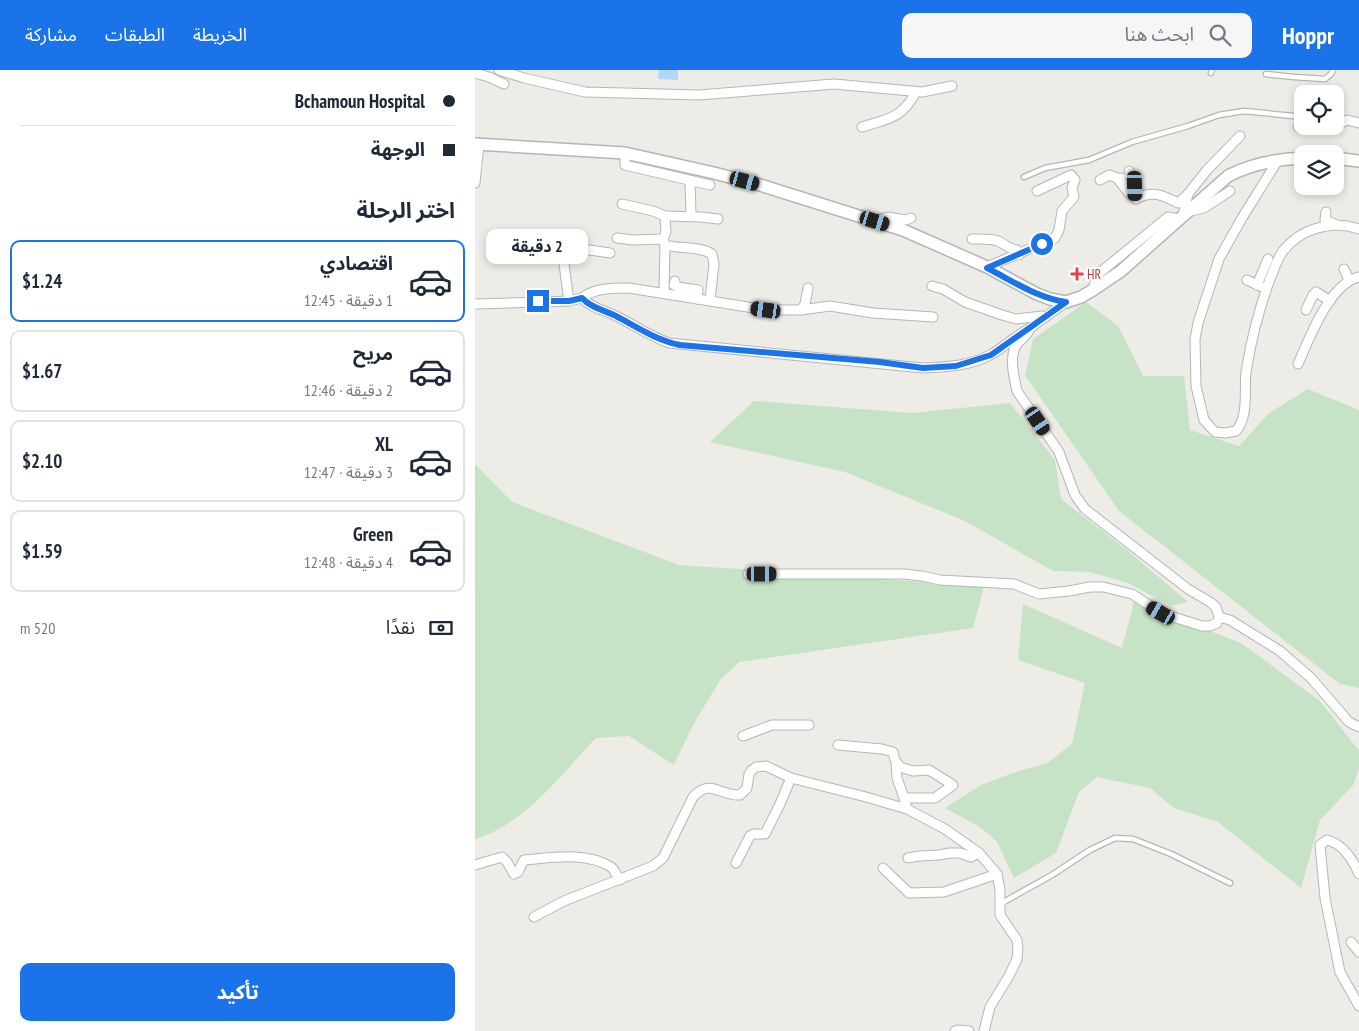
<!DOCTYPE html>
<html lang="ar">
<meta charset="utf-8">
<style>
body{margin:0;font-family:"PT Sans Narrow","Noto Sans Arabic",sans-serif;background:#f6f6f7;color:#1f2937;direction:rtl;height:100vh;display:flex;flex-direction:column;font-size:19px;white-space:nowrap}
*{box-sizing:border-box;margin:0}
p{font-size:16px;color:#747a83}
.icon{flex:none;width:28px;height:28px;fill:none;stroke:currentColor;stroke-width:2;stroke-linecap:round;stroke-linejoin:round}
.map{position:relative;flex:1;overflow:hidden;direction:ltr}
.side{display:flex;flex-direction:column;background:#fff;width:475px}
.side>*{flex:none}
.top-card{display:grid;align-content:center;height:110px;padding:0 20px;background:#fff}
.tools{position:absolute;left:819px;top:15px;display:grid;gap:10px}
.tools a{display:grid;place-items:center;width:50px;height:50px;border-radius:10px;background:#fff;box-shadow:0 2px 8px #0003;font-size:25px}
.end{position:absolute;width:22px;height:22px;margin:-11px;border:6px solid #1a73e8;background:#fff;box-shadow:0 0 0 2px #fff}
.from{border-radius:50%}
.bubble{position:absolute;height:35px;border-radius:10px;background:#fff;box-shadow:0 2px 8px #0003;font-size:16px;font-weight:700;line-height:35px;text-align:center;direction:rtl}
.car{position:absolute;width:15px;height:30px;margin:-15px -8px;border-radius:6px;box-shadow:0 0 4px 1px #0007;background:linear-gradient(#222 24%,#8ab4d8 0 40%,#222 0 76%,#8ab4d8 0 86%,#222 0)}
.top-card b{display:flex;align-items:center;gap:18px;height:48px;font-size:19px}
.top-card b+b{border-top:1px solid #e0e1e3}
.top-card i{width:12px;height:12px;background:#1f2937}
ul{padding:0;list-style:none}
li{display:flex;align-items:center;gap:15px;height:82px;margin:0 10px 8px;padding:0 10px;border:2px solid #e0e1e3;border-radius:10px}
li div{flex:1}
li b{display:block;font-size:19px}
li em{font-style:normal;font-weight:700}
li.active{border-color:#1a73e8}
li>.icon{width:45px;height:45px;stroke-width:1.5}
h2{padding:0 20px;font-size:22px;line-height:60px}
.pay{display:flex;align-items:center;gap:12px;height:55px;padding:0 20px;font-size:19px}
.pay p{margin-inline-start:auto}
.cta{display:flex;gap:10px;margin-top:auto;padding:10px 20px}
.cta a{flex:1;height:58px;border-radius:10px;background:#1a73e8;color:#fff;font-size:20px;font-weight:700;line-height:58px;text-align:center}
header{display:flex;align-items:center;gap:30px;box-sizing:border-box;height:70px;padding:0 25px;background:#1a73e8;color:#fff}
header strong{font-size:24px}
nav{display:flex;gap:28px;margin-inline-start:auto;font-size:18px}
.search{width:350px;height:45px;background:#f6f6f7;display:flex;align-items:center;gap:12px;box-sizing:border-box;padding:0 18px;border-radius:10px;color:#747a83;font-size:19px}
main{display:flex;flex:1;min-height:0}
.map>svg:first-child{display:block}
.green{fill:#c6e3c5}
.water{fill:#afd9f6}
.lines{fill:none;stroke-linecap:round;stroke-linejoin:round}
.lane-casing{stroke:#b3b6b9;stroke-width:7}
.street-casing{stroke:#b3b6b9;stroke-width:11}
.secondary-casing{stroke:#b2b5b9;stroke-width:14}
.lane{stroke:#fff;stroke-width:4.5}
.street{stroke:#fff;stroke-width:9}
.secondary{stroke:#fff;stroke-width:11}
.route{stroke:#1a73e8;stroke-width:6}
.health-dot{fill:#e0444e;stroke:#fff;stroke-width:2}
.labels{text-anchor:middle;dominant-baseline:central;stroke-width:4;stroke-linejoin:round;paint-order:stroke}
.health-label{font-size:14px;fill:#be3a42;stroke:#fff;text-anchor:start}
</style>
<header>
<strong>Hoppr</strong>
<div class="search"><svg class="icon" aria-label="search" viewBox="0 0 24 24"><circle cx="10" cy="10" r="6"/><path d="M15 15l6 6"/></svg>ابحث هنا</div>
<nav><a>الخريطة</a><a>الطبقات</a><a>مشاركة</a></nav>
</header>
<main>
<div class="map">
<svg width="884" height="961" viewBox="0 0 884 961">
<rect width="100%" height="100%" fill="#eeece6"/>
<!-- green -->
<g class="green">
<path d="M 611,232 L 643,256 L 668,306 L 709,306 L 715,360 L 764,376 L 794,343 L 833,319 L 884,340 L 884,618 L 865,614 L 644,441 L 550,305 L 558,269 Z"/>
<path d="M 279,331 L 437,343 L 535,333 L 580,390 L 586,429 L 652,480 L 713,532 L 696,536 L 653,513 L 615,502 L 578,501 L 490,451 L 370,402 L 235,372 Z"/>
<path d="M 0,394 L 37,432 L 204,495 L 509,516 L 498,558 L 264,592 L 245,610 L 218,655 L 199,695 L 154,666 L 121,668 C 85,705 51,754 0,769 Z"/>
<path d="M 659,532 L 766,573 L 846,632 L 884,681 L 884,697 L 879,714 L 845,750 L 826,818 L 743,752 L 699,738 L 675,718 L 622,707 L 604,722 L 581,783 L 539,808 L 522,772 L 505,757 L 470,738 L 506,715 L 538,703 L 572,693 L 597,674 L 610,613 L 543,590 L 548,534 L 647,578 Z"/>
</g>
<!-- water -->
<path class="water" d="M 184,0 L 203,0 L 203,10 L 183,9 Z"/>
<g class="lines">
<!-- lane casing -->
<g class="lane-casing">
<g id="lane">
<path d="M 736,3 L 737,0"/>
<path d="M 791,4 L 819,7 L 850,9 L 856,4 L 858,0"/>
<path d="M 549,107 L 570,98 L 614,90 L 657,72 L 713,56 L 744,45 L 769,41 L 828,47"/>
<path d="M 525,834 L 577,805 L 615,780 L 640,768 L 658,769 L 696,784 L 755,813"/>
</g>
</g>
<!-- street casing -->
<g class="street-casing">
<g id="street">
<path d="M 24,0 L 49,8 L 110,22 L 224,25 L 359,14 L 447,22 L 477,16"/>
<path d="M 0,3 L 14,7 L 29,14"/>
<path d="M 860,56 L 872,50 L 884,53"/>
<path d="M 387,57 C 415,48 426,49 441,22"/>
<path d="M 823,57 L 837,59 L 860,56"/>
<path d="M 150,83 L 150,95 L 235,115"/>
<path d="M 803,90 L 767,148 L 744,189 L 723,253 L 720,269 L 721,316 L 729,350 L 740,362 L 750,363 L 761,361 C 774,346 769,320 771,302 C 776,270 784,239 795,209 C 799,200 802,189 808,181 C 826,158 857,150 884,159"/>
<path d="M 654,101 L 660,116 L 661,129"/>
<path d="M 642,108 L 653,122 L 661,129"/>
<path d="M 625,110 L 634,105 L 642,108 L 658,109"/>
<path d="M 215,111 L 216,144"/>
<path d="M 0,113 L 4,74"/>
<path d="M 661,129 C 677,120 688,125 703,133 L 713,124"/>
<path d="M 147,134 L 178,141 L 190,146 L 191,162 L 188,169"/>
<path d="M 716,141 L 729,138 L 755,121"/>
<path d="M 851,142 L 850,150 L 860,154"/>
<path d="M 708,145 L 713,124 L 732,100 L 765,66"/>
<path d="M 190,146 L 226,147 L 243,149"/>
<path d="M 400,151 L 413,147 L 431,150 L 436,148"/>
<path d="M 142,168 L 158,170 L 188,169 L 190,175 L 189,223"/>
<path d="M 497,169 C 505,169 515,168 523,171 C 530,174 534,179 542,180 L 544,185"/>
<path d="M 190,175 C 205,179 225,176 237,184 L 239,194 L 235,230"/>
<path d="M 512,197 L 580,168 L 584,160 L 587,141 L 599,127 L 597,118 L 600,110 L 596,105 L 562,121"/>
<path d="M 869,199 L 874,210"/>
<path d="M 772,210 L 787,217"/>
<path d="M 200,211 L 199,215 L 203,217 L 223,220 L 222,229"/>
<path d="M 782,215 L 793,189"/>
<path d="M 457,216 L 468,219 L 490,232 L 527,245 L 541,249 L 567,246"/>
<path d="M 618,220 L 622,205 L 693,147 L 703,149"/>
<path d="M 94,231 L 88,187 L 93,179 L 108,179 L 135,183"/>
<path d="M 591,232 L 555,258 C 553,265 548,267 543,273 C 533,284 539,308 542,321 L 584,382 L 600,425 L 610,439 L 713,519 L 735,532 L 741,537 L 744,547 L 755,550 L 805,581 L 836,608 L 874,652 L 884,657"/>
<path d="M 0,234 L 94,231 L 107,228"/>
<path d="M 326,240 L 330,234 L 333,218"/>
<path d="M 831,240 L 838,225 L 841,222 L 855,231"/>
<path d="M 458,247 L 398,243 L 355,236 L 326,240 L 291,240 L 154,218 C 138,218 119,218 107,228 C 116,238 129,240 141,246 C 159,255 175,266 194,273 L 448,298 C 471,297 496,296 517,284 C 530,276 542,265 555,258"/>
<path d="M 823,294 C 834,269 855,213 884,207"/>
<path d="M 273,504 L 429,504 L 447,506 L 465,510 L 539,514 L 564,524 L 594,521 L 615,517 L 628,517 L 657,524 L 686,543 L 711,551 L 727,556 L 735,556 L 742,553 L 744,547"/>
<path d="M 268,666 L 297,655 L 334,655"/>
<path d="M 363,675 L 407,679 L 418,682 L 420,690 L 425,697 L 438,701 L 454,700 L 478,715 L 460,728 L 429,728 L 432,739"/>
<path d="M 421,692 L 422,708 L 429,728"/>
<path d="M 433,788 L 444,786 L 464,785 L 475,783 L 485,783 L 496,787 L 504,783"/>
<path d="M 261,793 L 275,766 L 279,764 L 290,764 L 305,734 L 316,708"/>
<path d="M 0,795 L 27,787 L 32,792 L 39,804 L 43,802 L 49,790 C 76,788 111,781 136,797 C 139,799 142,806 145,810"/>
<path d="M 408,798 L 434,823 L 469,822 L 522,804"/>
<path d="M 884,804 C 878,790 868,774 852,770 L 845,775 L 850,828 L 865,902 L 884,936"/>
<path d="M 59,847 L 89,831 L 178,796 L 188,788 L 218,727 C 236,708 244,726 265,725 L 272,718 L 274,704 L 277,700 L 281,697 L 291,696 L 316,708 L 391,727 L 432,739 L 470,759 L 504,783 L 522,804 L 525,820 L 525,845 L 542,870 L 543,879 L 542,889 L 534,906 L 515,937 L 509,961"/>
<path d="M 876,872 L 884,882"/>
<path d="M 480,961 L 483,960 L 494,961"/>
</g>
</g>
<!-- secondary casing -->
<g class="secondary-casing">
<g id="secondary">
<path d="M 0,74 L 150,83 L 239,103 L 285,115 L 428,160 L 512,197 L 562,224 L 575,229 L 591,232 L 606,227 L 618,220 L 646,201 L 753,106 C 776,94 801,89 828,88"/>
<path d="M 860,88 L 884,91"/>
</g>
</g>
<!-- lane -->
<use href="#lane" class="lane"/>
<!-- street -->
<use href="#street" class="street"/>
<!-- secondary -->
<use href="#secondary" class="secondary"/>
</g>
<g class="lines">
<!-- route -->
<path class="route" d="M 63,231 L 94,231 L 107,228 C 116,238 129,240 141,246 C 162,257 181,270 205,275 L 405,292 L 448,298 L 481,296 L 516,285 L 591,232 C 562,228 538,211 512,198 L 567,174"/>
</g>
<!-- markers -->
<path class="health-dot" d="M599.5 196.5h5v5h5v5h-5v5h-5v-5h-5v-5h5z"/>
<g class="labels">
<!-- health labels -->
<g class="health-label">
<text x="612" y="204">HR</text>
</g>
</g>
</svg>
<div class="tools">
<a><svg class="icon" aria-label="locate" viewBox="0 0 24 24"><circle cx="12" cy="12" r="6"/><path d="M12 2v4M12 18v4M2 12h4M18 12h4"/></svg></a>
<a><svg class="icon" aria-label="layers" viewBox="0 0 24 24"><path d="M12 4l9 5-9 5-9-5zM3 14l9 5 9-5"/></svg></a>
</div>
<i class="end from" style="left:567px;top:174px"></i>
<i class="end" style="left:63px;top:231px"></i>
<div class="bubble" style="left:11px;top:159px;width:102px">2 دقيقة</div>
<i class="car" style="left:270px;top:111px;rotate:105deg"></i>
<i class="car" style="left:660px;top:116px;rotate:178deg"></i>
<i class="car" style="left:400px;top:151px;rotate:107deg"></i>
<i class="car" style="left:291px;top:240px;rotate:278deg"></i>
<i class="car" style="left:563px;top:351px;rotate:146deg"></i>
<i class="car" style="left:287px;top:504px;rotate:90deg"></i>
<i class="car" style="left:686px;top:543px;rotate:300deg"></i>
</div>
<section class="side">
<div class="top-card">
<b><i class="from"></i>Bchamoun Hospital</b>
<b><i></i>الوجهة</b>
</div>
<h2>اختر الرحلة</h2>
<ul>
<li class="active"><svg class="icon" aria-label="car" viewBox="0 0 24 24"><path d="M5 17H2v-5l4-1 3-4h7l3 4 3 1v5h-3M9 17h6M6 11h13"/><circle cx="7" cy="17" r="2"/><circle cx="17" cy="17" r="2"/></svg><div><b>اقتصادي</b><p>1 دقيقة · 12:45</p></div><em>$1.24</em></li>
<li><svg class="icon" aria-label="car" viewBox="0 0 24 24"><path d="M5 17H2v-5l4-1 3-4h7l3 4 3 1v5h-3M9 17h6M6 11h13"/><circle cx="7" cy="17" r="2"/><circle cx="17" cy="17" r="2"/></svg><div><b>مريح</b><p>2 دقيقة · 12:46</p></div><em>$1.67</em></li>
<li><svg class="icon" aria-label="car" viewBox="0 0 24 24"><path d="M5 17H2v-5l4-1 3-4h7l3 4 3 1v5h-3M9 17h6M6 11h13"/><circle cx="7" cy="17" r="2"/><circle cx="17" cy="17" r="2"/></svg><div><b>XL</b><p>3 دقيقة · 12:47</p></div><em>$2.10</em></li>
<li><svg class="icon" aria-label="car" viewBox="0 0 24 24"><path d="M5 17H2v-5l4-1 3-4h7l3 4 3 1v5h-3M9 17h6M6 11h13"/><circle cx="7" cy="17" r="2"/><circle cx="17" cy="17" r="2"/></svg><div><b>Green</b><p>4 دقيقة · 12:48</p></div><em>$1.59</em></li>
</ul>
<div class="pay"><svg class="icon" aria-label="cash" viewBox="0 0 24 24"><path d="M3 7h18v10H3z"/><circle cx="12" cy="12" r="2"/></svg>نقدًا<p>520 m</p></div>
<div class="cta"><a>تأكيد</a></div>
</section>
</main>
